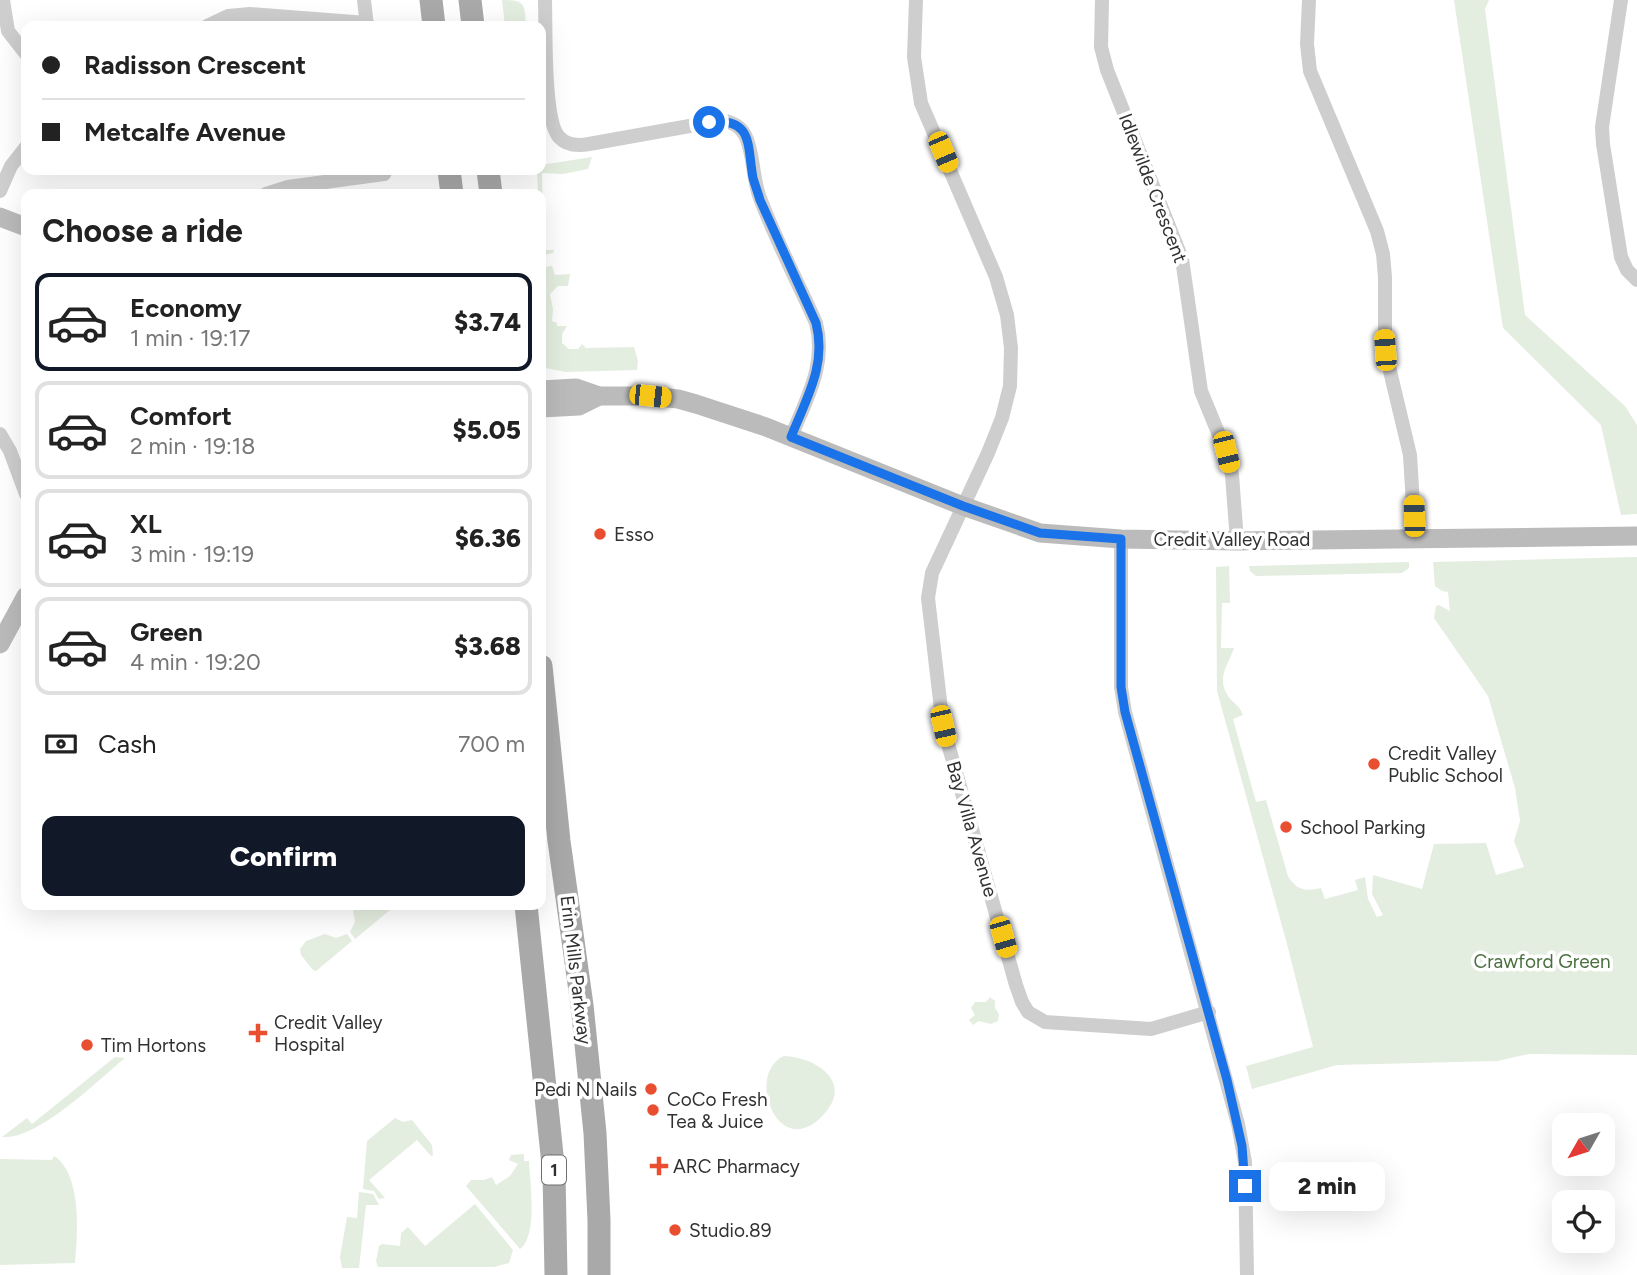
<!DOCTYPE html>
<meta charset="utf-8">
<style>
body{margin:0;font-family:Figtree,sans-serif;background:#f2f2f2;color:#222;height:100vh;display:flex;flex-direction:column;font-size:26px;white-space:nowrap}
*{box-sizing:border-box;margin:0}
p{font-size:23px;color:#767676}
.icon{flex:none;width:38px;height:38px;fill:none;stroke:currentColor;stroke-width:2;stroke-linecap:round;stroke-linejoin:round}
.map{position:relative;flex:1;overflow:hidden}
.side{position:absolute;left:21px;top:189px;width:525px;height:721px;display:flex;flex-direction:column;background:#fff;border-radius:14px;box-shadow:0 7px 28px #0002}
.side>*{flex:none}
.top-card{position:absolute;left:21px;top:21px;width:525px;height:154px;border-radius:14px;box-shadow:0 7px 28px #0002;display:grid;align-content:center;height:154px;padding:0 21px;background:#fff}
.needle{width:46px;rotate:231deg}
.tools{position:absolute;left:1552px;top:1113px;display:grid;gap:14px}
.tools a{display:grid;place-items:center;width:63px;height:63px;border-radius:14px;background:#fff;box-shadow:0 7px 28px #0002;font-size:35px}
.end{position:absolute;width:32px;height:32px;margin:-16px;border:9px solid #1a73e8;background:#fff;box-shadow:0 0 0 4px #fff}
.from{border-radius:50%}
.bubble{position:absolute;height:49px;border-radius:14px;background:#fff;box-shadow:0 7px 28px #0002;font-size:23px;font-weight:800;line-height:49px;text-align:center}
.car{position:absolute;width:21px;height:42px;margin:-21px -10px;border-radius:9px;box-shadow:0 0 5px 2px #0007;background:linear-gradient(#f5c518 24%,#345 0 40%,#f5c518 0 76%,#345 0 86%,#f5c518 0)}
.top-card b{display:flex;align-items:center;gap:24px;height:66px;font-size:26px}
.top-card b+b{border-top:2px solid #e0e0e0}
.top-card i{width:18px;height:18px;background:#222}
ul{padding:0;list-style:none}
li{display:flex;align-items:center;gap:21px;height:98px;margin:0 14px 10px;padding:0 7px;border:4px solid #e0e0e0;border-radius:14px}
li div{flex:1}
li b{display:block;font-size:26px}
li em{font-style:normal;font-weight:800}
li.selected{border-color:#111827}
li>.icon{width:63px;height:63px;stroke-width:1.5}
h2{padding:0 21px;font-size:32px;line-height:84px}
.pay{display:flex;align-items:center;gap:18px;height:77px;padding:0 21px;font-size:26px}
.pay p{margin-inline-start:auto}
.primary-button{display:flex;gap:14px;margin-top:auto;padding:14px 21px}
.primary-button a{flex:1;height:80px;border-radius:14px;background:#111827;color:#fff;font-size:28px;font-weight:800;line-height:80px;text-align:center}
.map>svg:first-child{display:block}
.green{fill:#e4eee0}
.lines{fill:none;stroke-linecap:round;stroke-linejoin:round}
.street{stroke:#cecece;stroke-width:14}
.secondary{stroke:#bbb;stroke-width:19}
.primary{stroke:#a9a9a9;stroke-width:23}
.route{stroke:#1a73e8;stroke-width:9}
.poi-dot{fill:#ea4e31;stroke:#fff;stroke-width:2.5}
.labels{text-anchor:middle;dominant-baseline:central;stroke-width:7;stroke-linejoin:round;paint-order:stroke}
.shield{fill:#fff;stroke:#6f6f6f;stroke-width:2}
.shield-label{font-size:18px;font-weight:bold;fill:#313131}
.street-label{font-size:19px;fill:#313131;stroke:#fff}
.poi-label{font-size:19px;fill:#313131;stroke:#fff;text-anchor:start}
.park-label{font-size:19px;fill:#496f3d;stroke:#fff}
</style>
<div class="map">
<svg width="1637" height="1275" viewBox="0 0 1637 1275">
<rect width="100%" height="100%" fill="#fff"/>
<!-- green -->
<g class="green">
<path d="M 502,0 C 525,0 525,4 526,26 L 505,26 Z"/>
<path d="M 1454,0 L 1489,0 L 1485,9 L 1525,315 L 1625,406 L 1637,425 L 1637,514 L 1621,515 L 1601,425 L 1503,328 Z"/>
<path d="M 592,157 L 588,169 L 563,174 L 542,173 L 544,250 L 554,250 L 553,253 L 545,255 L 545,267 L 552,266 L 555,275 L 570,274 L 568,286 L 558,286 L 550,294 L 553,309 L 552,321 L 557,323 L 557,326 L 567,326 L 562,334 L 562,343 L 569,349 L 578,349 L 582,344 L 586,348 L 634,347 L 638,361 L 637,370 L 566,372 L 541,367 L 541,194 L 538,194 L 537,170 L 541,170 L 541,165 Z"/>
<path d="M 1637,557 L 1637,1055 L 1528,1054 L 1498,1061 L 1337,1065 L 1252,1089 L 1246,1066 L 1313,1047 L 1287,944 L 1217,691 L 1216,567 L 1229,566 L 1230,603 L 1222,603 L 1221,648 L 1234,648 C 1228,666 1216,677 1228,696 C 1233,703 1239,705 1242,713 L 1243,715 L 1233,719 L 1256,802 L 1266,800 L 1288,876 C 1296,890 1306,892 1321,888 L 1325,899 L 1358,890 L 1355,880 L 1365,877 L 1368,899 L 1377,917 L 1383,915 L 1372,894 L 1373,875 L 1422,889 L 1434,844 L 1486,843 L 1496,875 L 1524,867 L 1514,841 L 1520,821 L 1515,788 L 1488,696 L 1434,618 L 1436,606 L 1439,605 L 1450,611 L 1448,592 L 1442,591 L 1435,586 L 1433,562 Z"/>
<path d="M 1409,562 L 1409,568 L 1402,573 L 1256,576 L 1250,571 L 1249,566 Z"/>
<path d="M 359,905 L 389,905 L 390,910 L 355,939 L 350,932 L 355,922 L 353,911 Z"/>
<path d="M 325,934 L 336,938 L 347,934 L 352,941 L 316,971 L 313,970 L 301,955 L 300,949 L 306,941 Z"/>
<path d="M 990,997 L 995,1001 L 995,1008 L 999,1014 L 998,1021 L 991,1024 L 979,1021 L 973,1025 L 969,1020 L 975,1015 L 971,1008 L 975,1002 L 986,1002 Z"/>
<path d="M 784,1056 C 815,1057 853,1081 825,1113 C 779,1166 744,1073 784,1056 Z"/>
<path d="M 115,1057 L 125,1058 C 97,1081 38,1140 2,1137 L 27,1118 L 32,1124 Z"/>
<path d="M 395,1118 L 403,1122 L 412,1120 L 432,1145 L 433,1155 L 431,1156 L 417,1140 L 369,1180 L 385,1198 L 379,1199 L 374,1191 L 363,1189 L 367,1141 Z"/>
<path d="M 524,1154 L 524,1161 L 529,1161 C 530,1183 538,1236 520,1249 L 466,1186 L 471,1180 L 484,1180 L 492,1177 L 496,1185 L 510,1176 L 518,1164 L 509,1160 L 511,1155 Z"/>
<path d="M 54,1156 C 82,1174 78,1234 75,1263 L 0,1265 L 0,1159 L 52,1160 Z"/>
<path d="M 359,1192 L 373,1194 L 379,1205 L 366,1205 L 359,1268 L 342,1268 L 340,1257 L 347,1217 L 357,1218 Z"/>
<path d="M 475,1204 L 513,1250 L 509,1263 L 494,1267 L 378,1267 L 376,1261 L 379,1246 L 382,1244 L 400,1246 L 401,1233 L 408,1227 L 425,1246 Z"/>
</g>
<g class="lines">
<!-- street -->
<g class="street">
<path d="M 3,0 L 8,31 L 26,54"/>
<path d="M 364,0 L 367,26"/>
<path d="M 545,0 C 546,27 543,120 559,137 C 567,146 578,146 589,144 L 723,120 C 733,123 740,126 745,135 C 754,152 752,178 760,198 C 776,241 798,282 816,323 C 827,365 806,399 791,437"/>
<path d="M 916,0 L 914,57 L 921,103 L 996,277 L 1007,315 L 1011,348 L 1010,386 L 1002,418 L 988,453 L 932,573 L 928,598 L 943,726 L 1016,985 L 1022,1002 L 1028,1012 L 1045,1022 L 1151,1029 L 1209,1012"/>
<path d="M 1102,0 L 1101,47 L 1107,70 L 1182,259 L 1201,391 L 1226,452 L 1232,475 L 1237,541"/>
<path d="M 1309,0 L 1307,44 L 1310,71 L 1377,231 L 1383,254 L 1385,277 L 1385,350 L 1410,455 L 1415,537"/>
<path d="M 1621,0 L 1602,127 L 1603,144 L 1621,257 L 1627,270 L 1637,280"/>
<path d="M 207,26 L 228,16 L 250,14 L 367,23"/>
<path d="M 0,191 L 11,166 L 26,147"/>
<path d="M 266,194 L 288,187 L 384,174 L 386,170"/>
<path d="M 0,434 L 10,451 L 26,494"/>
<path d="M 1121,539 L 1121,687 L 1125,712 L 1238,1124 L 1245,1162 L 1247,1275"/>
</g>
<!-- secondary -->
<g class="secondary">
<path d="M 0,217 L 26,227"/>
<path d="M 541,390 L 576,388 L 599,396 L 650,396 L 678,399 L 696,404 L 766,427 L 963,506 L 1040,533 L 1121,539 L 1237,541 L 1637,536"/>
<path d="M 541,408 L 579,406 L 599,396"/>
<path d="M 0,644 L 26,596"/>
</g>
<!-- primary -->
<g class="primary">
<path d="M 431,0 L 434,26"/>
<path d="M 470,0 L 473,26"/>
<path d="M 449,170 L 452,194"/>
<path d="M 488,170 L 491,194"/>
<path d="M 541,666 L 559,841 L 582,1005 L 595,1133 L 599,1220 L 599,1275"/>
<path d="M 526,905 L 554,1174 L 556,1275"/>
</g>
</g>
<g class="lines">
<!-- route -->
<path class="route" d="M 709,122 C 754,117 747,146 753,178 C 755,185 758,193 760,200 L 816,323 C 827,365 806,399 791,437 L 963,506 L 1040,533 L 1121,539 L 1121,687 L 1125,712 L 1227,1080 L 1242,1146 L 1245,1186"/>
</g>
<!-- markers -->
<g class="poi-dot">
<circle cx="600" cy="534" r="7"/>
<circle cx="1374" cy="764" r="7"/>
<circle cx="1286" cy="827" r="7"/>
<path d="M254.5 1022.5h7v7h7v7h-7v7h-7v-7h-7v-7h7z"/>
<circle cx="87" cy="1045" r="7"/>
<circle cx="651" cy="1089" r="7"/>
<circle cx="653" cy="1110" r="7"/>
<path d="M655.5 1155.5h7v7h7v7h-7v7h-7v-7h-7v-7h7z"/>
<circle cx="675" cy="1230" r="7"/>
</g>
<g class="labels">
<!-- shield labels -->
<rect class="shield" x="542" y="1155.5" width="24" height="29" rx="5"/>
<g class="shield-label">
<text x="554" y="1170">1</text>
</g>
<!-- street labels -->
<g class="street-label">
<text transform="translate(1153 188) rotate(69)">Idlewilde Crescent</text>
<text x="1232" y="539">Credit Valley Road</text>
<text transform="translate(972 829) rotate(74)">Bay Villa Avenue</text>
<text transform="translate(576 970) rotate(83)">Erin Mills Parkway</text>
</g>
<!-- poi labels -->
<g class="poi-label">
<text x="614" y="534">Esso</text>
<text x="1388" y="753">Credit Valley<tspan x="1388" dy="22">Public School</tspan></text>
<text x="1300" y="827">School Parking</text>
<text x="274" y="1022">Credit Valley<tspan x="274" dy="22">Hospital</tspan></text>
<text x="101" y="1045">Tim Hortons</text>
<text x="637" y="1089" text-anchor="end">Pedi N Nails</text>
<text x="667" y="1099">CoCo Fresh<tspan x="667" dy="22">Tea &amp; Juice</tspan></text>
<text x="673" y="1166">ARC Pharmacy</text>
<text x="689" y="1230">Studio.89</text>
</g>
<!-- park labels -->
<g class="park-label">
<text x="1542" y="961">Crawford Green</text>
</g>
</g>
</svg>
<div class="tools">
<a><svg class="needle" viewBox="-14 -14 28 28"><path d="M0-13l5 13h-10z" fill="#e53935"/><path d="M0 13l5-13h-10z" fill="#767676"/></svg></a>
<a><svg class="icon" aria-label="locate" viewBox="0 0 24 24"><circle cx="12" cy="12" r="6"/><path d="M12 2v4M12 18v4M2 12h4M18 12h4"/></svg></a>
</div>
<i class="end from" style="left:709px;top:122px"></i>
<i class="end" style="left:1245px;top:1186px"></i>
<div class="bubble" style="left:1269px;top:1162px;width:116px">2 min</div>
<i class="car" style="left:943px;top:152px;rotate:157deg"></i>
<i class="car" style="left:1385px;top:350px;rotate:356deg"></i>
<i class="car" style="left:650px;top:396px;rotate:96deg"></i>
<i class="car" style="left:1226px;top:452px;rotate:166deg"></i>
<i class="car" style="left:1414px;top:516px;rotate:358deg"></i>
<i class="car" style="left:943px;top:726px;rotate:167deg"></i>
<i class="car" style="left:1003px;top:937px;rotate:164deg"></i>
<div class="top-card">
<b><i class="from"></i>Radisson Crescent</b>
<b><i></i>Metcalfe Avenue</b>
</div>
<section class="side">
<h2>Choose a ride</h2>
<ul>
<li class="selected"><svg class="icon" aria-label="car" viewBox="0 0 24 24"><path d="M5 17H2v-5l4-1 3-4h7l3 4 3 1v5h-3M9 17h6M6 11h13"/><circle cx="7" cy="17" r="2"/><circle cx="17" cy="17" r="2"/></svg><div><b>Economy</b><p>1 min · 19:17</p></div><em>$3.74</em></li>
<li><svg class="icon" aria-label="car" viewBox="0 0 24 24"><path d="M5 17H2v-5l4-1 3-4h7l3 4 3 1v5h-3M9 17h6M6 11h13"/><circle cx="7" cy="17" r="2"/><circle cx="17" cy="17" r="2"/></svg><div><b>Comfort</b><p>2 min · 19:18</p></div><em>$5.05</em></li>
<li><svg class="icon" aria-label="car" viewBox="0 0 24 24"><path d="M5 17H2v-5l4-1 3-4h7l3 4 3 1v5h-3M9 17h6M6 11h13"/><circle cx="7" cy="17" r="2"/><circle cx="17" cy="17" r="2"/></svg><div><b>XL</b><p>3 min · 19:19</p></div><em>$6.36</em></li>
<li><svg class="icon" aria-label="car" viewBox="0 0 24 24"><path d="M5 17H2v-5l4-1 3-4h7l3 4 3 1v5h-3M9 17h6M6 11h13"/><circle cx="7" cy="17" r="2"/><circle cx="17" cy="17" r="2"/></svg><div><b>Green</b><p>4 min · 19:20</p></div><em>$3.68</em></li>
</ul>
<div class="pay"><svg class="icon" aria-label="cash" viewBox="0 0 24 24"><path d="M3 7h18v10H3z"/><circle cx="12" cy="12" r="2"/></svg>Cash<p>700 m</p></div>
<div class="primary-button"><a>Confirm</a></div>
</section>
</div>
